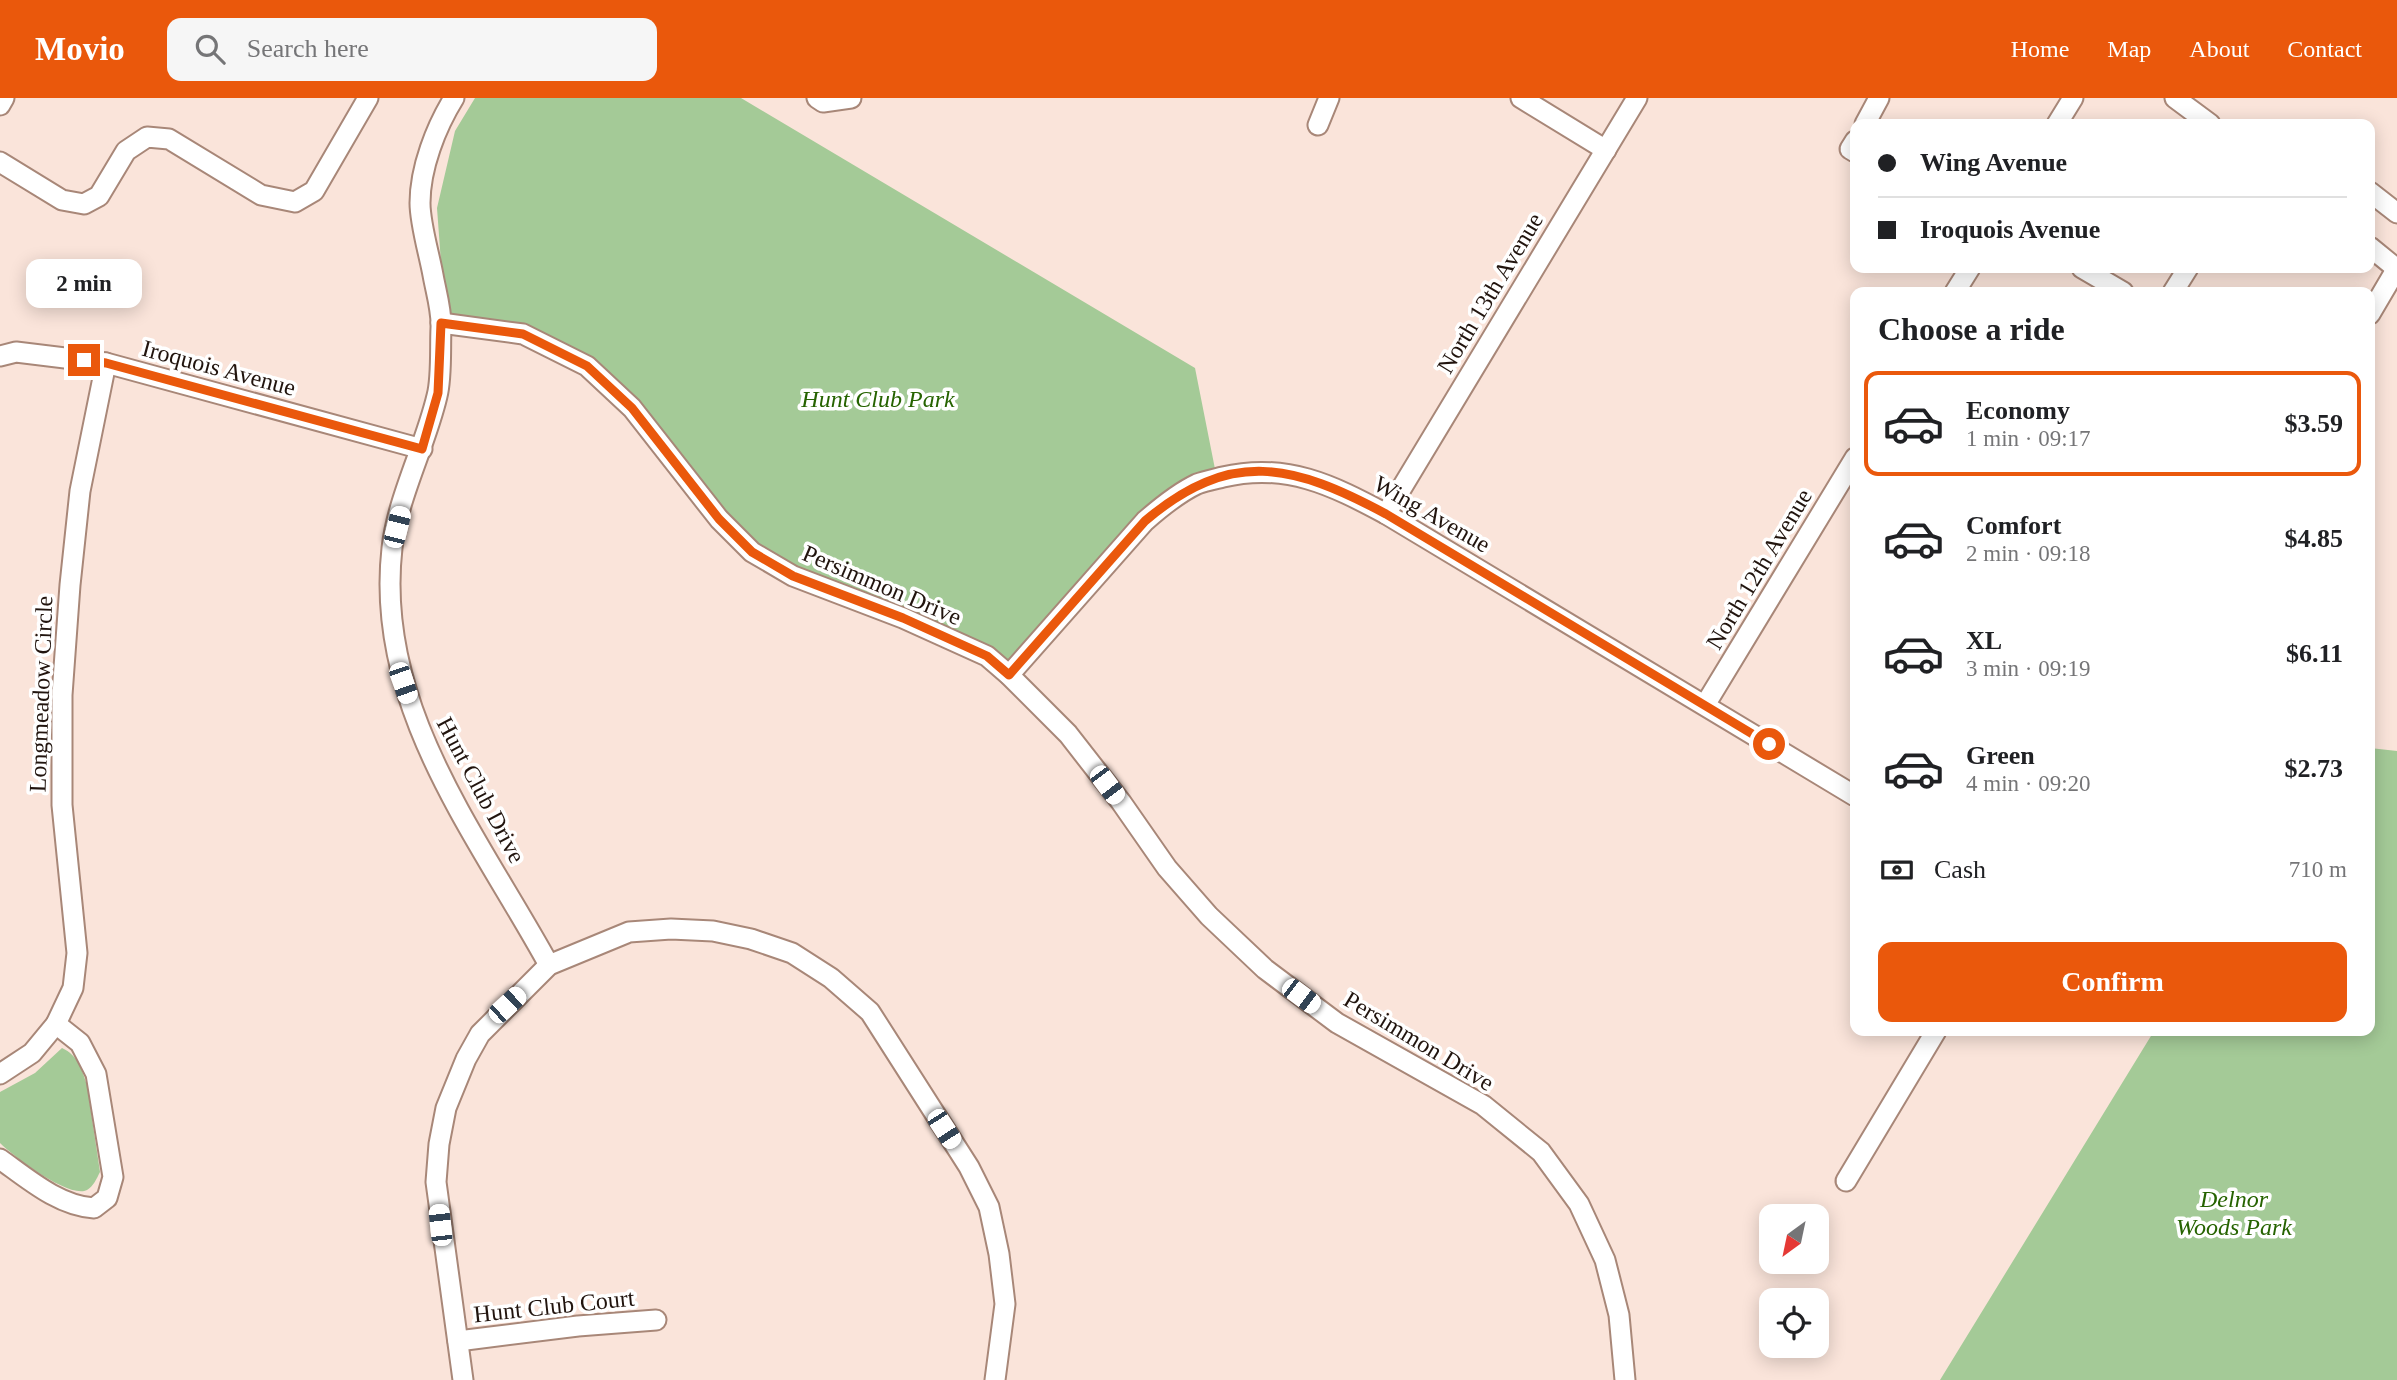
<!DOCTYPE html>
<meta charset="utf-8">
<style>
body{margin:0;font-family:"Times New Roman",serif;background:#f6f6f6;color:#202124;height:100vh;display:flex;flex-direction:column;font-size:26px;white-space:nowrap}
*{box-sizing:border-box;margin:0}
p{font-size:23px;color:#757577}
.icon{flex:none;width:38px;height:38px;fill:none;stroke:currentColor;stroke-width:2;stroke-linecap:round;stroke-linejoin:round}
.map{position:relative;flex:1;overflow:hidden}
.panel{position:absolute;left:1850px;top:189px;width:525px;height:749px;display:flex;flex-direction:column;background:#fff;border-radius:14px;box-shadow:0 4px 18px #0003}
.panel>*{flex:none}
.banner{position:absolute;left:1850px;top:21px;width:525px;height:154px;border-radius:14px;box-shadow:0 4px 18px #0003;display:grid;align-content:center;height:154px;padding:0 28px;background:#fff}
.needle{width:46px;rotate:213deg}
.tools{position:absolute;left:1759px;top:1106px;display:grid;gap:14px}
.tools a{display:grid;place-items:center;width:70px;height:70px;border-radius:14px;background:#fff;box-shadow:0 4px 18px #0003;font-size:35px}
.end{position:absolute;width:32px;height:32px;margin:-16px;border:9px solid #ea580c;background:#fff;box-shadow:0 0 0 4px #fff}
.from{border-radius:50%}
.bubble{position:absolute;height:49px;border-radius:14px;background:#fff;box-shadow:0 4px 18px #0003;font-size:23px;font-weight:700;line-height:49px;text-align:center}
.car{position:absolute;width:21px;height:42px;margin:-21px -10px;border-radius:9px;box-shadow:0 0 5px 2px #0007;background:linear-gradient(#fff 24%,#345 0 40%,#fff 0 76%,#345 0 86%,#fff 0)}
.banner b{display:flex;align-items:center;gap:24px;height:66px;font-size:26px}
.banner b+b{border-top:2px solid #e0e0e0}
.banner i{width:18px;height:18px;background:#202124}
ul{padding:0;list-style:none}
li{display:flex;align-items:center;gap:21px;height:105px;margin:0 14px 10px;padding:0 14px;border:4px solid transparent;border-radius:14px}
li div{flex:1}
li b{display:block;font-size:26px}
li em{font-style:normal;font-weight:700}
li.on{border-color:#ea580c}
li>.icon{width:63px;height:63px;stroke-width:1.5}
h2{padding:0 28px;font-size:32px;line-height:84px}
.pay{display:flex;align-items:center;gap:18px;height:77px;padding:0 28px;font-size:26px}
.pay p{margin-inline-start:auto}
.primary-button{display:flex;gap:14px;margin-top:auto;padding:14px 28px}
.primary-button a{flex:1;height:80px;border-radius:14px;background:#ea580c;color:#fff;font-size:28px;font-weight:700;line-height:80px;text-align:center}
header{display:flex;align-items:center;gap:42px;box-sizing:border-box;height:98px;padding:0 35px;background:#ea580c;color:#fff}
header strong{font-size:33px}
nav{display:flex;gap:38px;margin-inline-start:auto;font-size:24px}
.search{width:490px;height:63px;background:#f6f6f6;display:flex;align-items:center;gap:18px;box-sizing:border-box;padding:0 24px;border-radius:14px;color:#757577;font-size:26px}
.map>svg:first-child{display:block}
.green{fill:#a4ca97}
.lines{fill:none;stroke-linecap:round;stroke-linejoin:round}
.minor-casing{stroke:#a88778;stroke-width:23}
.minor{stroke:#fff;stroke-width:19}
.route{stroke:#ea580c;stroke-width:9}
.labels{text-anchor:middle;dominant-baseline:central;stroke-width:7;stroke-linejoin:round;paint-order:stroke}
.street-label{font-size:24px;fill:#21140e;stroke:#fff}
.park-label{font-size:24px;font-style:italic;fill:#266301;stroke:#fff}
</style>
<header>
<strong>Movio</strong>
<div class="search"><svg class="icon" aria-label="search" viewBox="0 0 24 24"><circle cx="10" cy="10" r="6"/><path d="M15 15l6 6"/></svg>Search here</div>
<nav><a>Home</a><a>Map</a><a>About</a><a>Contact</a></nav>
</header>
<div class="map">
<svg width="2397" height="1282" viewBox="0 0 2397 1282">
<rect width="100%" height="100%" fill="#fae4da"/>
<!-- green -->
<g class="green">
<path d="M 475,0 L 741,0 L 1195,270 L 1215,371 L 1175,389 L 1010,565 L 803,475 L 754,448 L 587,268 L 445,219 L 437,110 L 455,33 Z"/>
<path d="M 2370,650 L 2397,653 L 2397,1282 L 1940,1282 L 2154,933 L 2370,933 Z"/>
<path d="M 62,950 C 78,957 82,972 87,987 L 100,1074 C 97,1080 93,1089 87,1092 C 69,1101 13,1058 0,1045 L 0,994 L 35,975 Z"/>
</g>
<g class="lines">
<!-- minor casing -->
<g class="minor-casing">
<g id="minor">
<path d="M 454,0 C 436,29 420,70 420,105 C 420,126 429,155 433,177 C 436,194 442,213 441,230 C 440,250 442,279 437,298 C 425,349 398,398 392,450 C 374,609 477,736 549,867"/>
<path d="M 817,0 L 823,4 L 851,0"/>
<path d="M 1521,0 L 1606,52"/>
<path d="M 2175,0 L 2210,26"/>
<path d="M 0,7 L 4,0"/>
<path d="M 1865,26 L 1879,0"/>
<path d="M 2057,26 L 2073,0"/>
<path d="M 1318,27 L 1329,0"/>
<path d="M 1855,43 L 1850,51 L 1855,54"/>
<path d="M 0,64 L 62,102 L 84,106 L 99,98 L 126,53 L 147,39 L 169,41 L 261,97 L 295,104 L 314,93 L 368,0"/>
<path d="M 2370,94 L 2397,115"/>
<path d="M 2370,149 L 2397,171"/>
<path d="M 2082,170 L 2123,194"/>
<path d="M 1955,194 L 1970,170"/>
<path d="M 2173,194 L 2188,170"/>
<path d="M 2370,216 L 2397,170"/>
<path d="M 441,225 L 523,236 L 587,268 L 632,310 L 719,421 L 752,454 L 793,478 L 903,520 L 987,558 L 1009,577 L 1068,636 L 1121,704 L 1167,770 L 1209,818 L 1265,871 L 1337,925 L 1483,1007 L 1541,1054 L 1579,1106 L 1605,1162 L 1619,1217 L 1625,1282"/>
<path d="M 0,258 L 16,254 L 106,265 L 422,351"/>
<path d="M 1386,416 L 1637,0"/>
<path d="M 1009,577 L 1145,423 C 1161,409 1178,395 1197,386 C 1205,383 1215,381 1223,379 C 1286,364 1332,387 1386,416 L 1855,698"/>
<path d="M 1705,607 L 1855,360"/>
<path d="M 0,976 L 32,955 L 56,926 L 73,890 L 77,855 L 62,707 L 62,597 L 70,487 L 80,393 L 106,265"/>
<path d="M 0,1061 C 28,1081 59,1108 94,1110 L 107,1100 L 113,1079 L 96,976 L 80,945 L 56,926"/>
<path d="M 1846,1083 L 1936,933"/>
<path d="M 458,1243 L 578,1228 L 656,1222"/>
<path d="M 463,1282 L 436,1084 L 439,1046 L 446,1010 L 466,961 L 480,936 L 549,867 L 629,834 L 671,831 L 713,833 L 751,841 L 792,855 L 831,880 L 870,914 L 969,1069 L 989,1109 L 999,1156 L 1005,1206 L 995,1282"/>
</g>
</g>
<!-- minor -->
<use href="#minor" class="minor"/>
</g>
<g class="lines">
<!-- route -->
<path class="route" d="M 84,262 L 106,265 L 422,351 L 438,295 L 441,225 L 523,236 L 587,268 L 632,310 L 719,421 L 752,454 L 793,478 L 903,520 L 987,558 L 1009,577 L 1145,423 C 1231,350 1293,366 1386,416 L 1769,646"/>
</g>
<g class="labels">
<!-- street labels -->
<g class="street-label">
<text transform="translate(1490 195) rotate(-59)">North 13th Avenue</text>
<text transform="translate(219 270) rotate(15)">Iroquois Avenue</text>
<text transform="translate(1432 416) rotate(30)">Wing Avenue</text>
<text transform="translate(1759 471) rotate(-59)">North 12th Avenue</text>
<text transform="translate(882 487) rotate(23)">Persimmon Drive</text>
<text transform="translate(41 596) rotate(-88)">Longmeadow Circle</text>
<text transform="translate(481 692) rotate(62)">Hunt Club Drive</text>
<text transform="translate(1419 943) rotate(31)">Persimmon Drive</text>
<text transform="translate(554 1208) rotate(-6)">Hunt Club Court</text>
</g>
<!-- park labels -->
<g class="park-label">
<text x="878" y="301">Hunt Club Park</text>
<text x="2234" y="1101">Delnor<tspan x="2234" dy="28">Woods Park</tspan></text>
</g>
</g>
</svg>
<div class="tools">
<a><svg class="needle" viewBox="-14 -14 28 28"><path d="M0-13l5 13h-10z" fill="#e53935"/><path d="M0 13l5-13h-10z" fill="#757577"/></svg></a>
<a><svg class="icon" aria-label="locate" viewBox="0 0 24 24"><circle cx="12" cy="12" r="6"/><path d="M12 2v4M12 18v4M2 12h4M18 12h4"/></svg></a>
</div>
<i class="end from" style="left:1769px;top:646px"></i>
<i class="end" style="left:84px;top:262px"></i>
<div class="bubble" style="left:26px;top:161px;width:116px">2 min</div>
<i class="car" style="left:397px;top:429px;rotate:14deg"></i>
<i class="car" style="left:403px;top:585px;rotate:161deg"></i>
<i class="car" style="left:1107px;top:687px;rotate:143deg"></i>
<i class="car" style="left:1301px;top:898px;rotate:127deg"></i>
<i class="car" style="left:507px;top:907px;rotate:47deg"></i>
<i class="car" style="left:944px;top:1031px;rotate:147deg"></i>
<i class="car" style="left:440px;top:1127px;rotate:354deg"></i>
<div class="banner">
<b><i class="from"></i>Wing Avenue</b>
<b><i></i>Iroquois Avenue</b>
</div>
<section class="panel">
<h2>Choose a ride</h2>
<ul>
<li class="on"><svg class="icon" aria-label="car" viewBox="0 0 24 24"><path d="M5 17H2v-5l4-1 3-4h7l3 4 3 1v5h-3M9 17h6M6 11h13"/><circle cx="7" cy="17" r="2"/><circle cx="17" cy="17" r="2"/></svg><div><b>Economy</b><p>1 min · 09:17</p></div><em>$3.59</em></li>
<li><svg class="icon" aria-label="car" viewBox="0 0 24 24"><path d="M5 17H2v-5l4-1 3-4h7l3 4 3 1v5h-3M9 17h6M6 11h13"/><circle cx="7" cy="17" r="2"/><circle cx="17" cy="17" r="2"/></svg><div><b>Comfort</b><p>2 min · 09:18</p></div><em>$4.85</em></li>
<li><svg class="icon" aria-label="car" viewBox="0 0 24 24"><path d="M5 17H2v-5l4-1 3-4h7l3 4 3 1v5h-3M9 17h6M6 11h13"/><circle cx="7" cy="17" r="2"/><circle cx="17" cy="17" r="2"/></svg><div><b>XL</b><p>3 min · 09:19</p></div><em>$6.11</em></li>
<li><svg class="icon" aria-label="car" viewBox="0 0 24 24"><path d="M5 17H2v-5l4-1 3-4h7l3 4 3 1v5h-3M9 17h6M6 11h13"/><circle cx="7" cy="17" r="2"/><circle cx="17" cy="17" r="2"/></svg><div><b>Green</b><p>4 min · 09:20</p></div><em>$2.73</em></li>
</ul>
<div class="pay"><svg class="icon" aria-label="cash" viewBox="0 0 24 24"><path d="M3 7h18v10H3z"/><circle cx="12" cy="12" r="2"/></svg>Cash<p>710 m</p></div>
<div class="primary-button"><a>Confirm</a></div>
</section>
</div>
